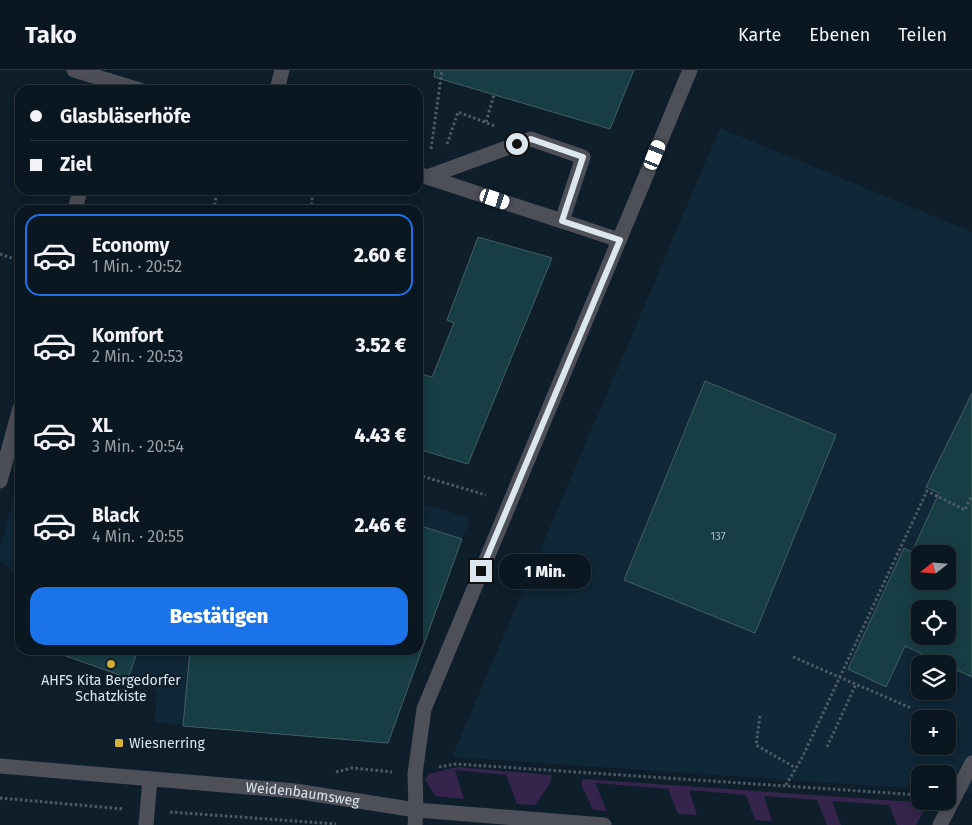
<!DOCTYPE html>
<html lang="de">
<meta charset="utf-8">
<style>
body{margin:0;font-family:"Fira Sans",sans-serif;background:#131f29;color:#f1f3f6;height:100vh;display:flex;flex-direction:column;font-size:19px;white-space:nowrap}
*{box-sizing:border-box;margin:0}
p{font-size:16px;color:#999fa5}
.icon{flex:none;width:28px;height:28px;fill:none;stroke:currentColor;stroke-width:2;stroke-linecap:round;stroke-linejoin:round}
.map{position:relative;flex:1;overflow:hidden}
.drawer{position:absolute;left:15px;top:135px;width:408px;height:450px;display:flex;flex-direction:column;background:#0a1620;border-radius:15px;box-shadow:0 2px 12px #0003,0 0 0 1px #2a353e}
.drawer>*{flex:none}
.guide{position:absolute;left:15px;top:15px;width:408px;height:110px;border-radius:15px;box-shadow:0 2px 12px #0003,0 0 0 1px #2a353e;display:grid;align-content:center;height:110px;padding:0 15px;background:#0a1620}
.needle{width:32px;rotate:253deg}
.controls{position:absolute;left:911px;top:475px;display:grid;gap:10px}
.controls a{display:grid;place-items:center;width:45px;height:45px;border-radius:10px;background:#0a1620;box-shadow:0 2px 12px #0003,0 0 0 1px #2a353e;font-size:25px}
.end{position:absolute;width:22px;height:22px;margin:-11px;border:6px solid #dce6ef;background:#111;box-shadow:0 0 0 2px #111}
.from{border-radius:50%}
.bubble{position:absolute;height:35px;border-radius:15px;background:#0a1620;box-shadow:0 2px 12px #0003,0 0 0 1px #2a353e;font-size:16px;font-weight:800;line-height:35px;text-align:center}
.car{position:absolute;width:15px;height:30px;margin:-15px -8px;border-radius:6px;box-shadow:0 0 4px 1px #0007;background:linear-gradient(#fff 24%,#345 0 40%,#fff 0 76%,#345 0 86%,#fff 0)}
.guide b{display:flex;align-items:center;gap:18px;height:48px;font-size:19px}
.guide b+b{border-top:1px solid #2a353e}
.guide i{width:12px;height:12px;background:#f1f3f6}
ul{padding:9px 0 0;list-style:none}
li{display:flex;align-items:center;gap:15px;height:82px;margin:0 10px 8px;padding:0 5px;border:2px solid transparent;border-radius:15px}
li div{flex:1}
li b{display:block;font-size:19px}
li em{font-style:normal;font-weight:800}
li.on{border-color:#1a73e8}
li>.icon{width:45px;height:45px;stroke-width:1.5}
.primary-button{display:flex;gap:10px;margin-top:auto;padding:10px 15px}
.primary-button a{flex:1;height:58px;border-radius:15px;background:#1a73e8;color:#fff;font-size:20px;font-weight:800;line-height:58px;text-align:center}
header{display:flex;align-items:center;gap:30px;box-sizing:border-box;height:70px;padding:0 25px;background:#0a1620;border-bottom:1px solid #2a353e}
header strong{font-size:24px}
nav{display:flex;gap:28px;margin-inline-start:auto;font-size:18px}
.map>svg:first-child{display:block}
.built{fill:#102737;fill-rule:evenodd}
.green{fill:#35244b}
.building{fill:#173e45;stroke:#445e63;fill-rule:evenodd}
.lines{fill:none;stroke-linecap:round;stroke-linejoin:round}
.path{stroke:#4d5b66;stroke-width:3;stroke-dasharray:2.5 2.5;stroke-linecap:butt}
.service{stroke:#4d5058;stroke-width:15}
.minor{stroke:#4d5058;stroke-width:15}
.tertiary{stroke:#4d5058;stroke-width:15}
.route{stroke:#dce6ef;stroke-width:6}
.poi-dot{fill:#d9b334;stroke:#0e1e2a;stroke-width:2}
.labels{text-anchor:middle;dominant-baseline:central;stroke-width:4.5;stroke-linejoin:round;paint-order:stroke}
.number-label{font-size:11px;fill:#abbcc4}
.poi-label{font-size:14px;fill:#dce6ef;stroke:#0e1e2a}
.street-label{font-size:14px;fill:#dce6ef;stroke:#0e1e2a}
</style>
<header>
<strong>Tako</strong>
<nav><a>Karte</a><a>Ebenen</a><a>Teilen</a></nav>
</header>
<div class="map">
<svg width="972" height="755" viewBox="0 0 972 755">
<rect width="100%" height="100%" fill="#0e1e2a"/>
<!-- built -->
<g class="built">
<path d="M 720,58 L 972,162 L 972,723 L 948,721 L 948,704 L 920,704 L 920,719 L 452,687 ZM 920,484 L 948,484 L 948,511 L 920,511 ZM 920,539 L 948,539 L 948,566 L 920,566 ZM 920,594 L 948,594 L 948,621 L 920,621 ZM 920,649 L 948,649 L 948,676 L 920,676 Z"/>
<path d="M 20,406 L 20,508 L 0,490 L 0,478 Z"/>
<path d="M 418,433 L 470,448 L 388,673 L 155,652 L 157,621 L 128,608 L 98,580 L 418,580 Z"/>
</g>
<!-- green -->
<g class="green">
<path d="M 457,697 L 552,705 L 550,713 L 535,735 L 517,734 L 506,705 L 455,700 L 464,729 L 435,726 L 425,709 L 429,704 Z"/>
<path d="M 583,709 L 928,733 L 916,755 L 897,755 L 889,735 L 832,731 L 841,755 L 827,755 L 817,730 L 764,726 L 772,751 L 755,750 L 746,725 L 689,720 L 697,745 L 678,744 L 668,719 L 595,713 L 607,741 L 593,740 L 581,714 Z"/>
</g>
<!-- building -->
<g class="building">
<path d="M 435,0 L 634,0 L 610,59 L 434,7 Z"/>
<path d="M 478,167 L 552,188 L 468,394 L 418,379 L 418,303 L 432,307 L 454,253 L 447,250 Z"/>
<path d="M 705,311 L 836,365 L 755,563 L 624,510 Z"/>
<path d="M 972,323 L 972,607 L 905,576 L 886,617 L 848,599 L 904,478 L 912,482 L 939,423 L 926,417 ZM 920,484 L 948,484 L 948,511 L 920,511 ZM 920,539 L 948,539 L 948,566 L 920,566 Z"/>
<path d="M 418,455 L 462,469 L 388,673 L 183,656 L 190,580 L 418,580 Z"/>
<path d="M 61,580 L 138,580 L 128,608 L 60,584 Z"/>
</g>
<g class="lines">
<!-- path -->
<g class="path">
<path d="M 486,52 L 494,25"/>
<path d="M 447,74 L 458,42 L 495,56"/>
<path d="M 431,79 L 442,0"/>
<path d="M 230,120 L 249,125 L 250,120"/>
<path d="M 213,140 L 218,120"/>
<path d="M 311,140 L 313,120"/>
<path d="M 0,184 L 20,191"/>
<path d="M 418,405 L 486,425"/>
<path d="M 793,587 L 911,638"/>
<path d="M 760,646 L 756,675 L 796,698"/>
<path d="M 827,677 L 856,614"/>
<path d="M 439,697 L 456,694 L 920,725"/>
<path d="M 336,702 L 352,698 L 392,702"/>
<path d="M 786,715 L 802,688 L 927,421 L 965,440 L 972,425"/>
<path d="M 0,728 L 124,739"/>
<path d="M 170,742 L 336,754"/>
</g>
<!-- service -->
<g class="service">
<path d="M 277,20 L 282,0"/>
<path d="M 562,151 L 619,170"/>
<path d="M 416,740 L 415,704 L 424,639 L 690,0"/>
<path d="M 146,755 L 150,709"/>
<path d="M 940,755 L 972,693"/>
</g>
<!-- minor -->
<g class="minor">
<path d="M 74,0 L 110,11 L 108,20"/>
<path d="M 110,11 L 140,20"/>
<path d="M 418,104 L 562,151 L 583,87 L 531,69 L 427,107"/>
<path d="M 75,140 L 80,120"/>
<path d="M 0,411 L 20,338"/>
<path d="M 415,755 L 416,740"/>
</g>
<!-- tertiary -->
<path class="tertiary" id="s1" d="M 0,696 L 295,721 L 416,740 L 604,755"/>
</g>
<g class="lines">
<!-- route -->
<path class="route" d="M 481,501 L 620,170 L 562,151 L 583,87 L 531,69 L 517,74"/>
</g>
<!-- markers -->
<g class="poi-dot">
<circle cx="111" cy="594" r="5"/>
<rect x="114" y="668" width="10" height="10" rx="2.5"/>
</g>
<g class="labels">
<!-- number labels -->
<g class="number-label">
<text x="718" y="466">137</text>
</g>
<!-- poi labels -->
<g class="poi-label">
<text x="111" y="610">AHFS Kita Bergedorfer<tspan x="111" dy="16">Schatzkiste</tspan></text>
<text x="129" y="673" text-anchor="start">Wiesnerring</text>
</g>
<!-- street labels -->
<g class="street-label">
<text stroke="none"><textPath href="#s1" startOffset="304">Weidenbaumsweg</textPath></text>
</g>
</g>
</svg>
<div class="controls">
<a><svg class="needle" viewBox="-14 -14 28 28"><path d="M0-13l5 13h-10z" fill="#e53935"/><path d="M0 13l5-13h-10z" fill="#999fa5"/></svg></a>
<a><svg class="icon" aria-label="locate" viewBox="0 0 24 24"><circle cx="12" cy="12" r="6"/><path d="M12 2v4M12 18v4M2 12h4M18 12h4"/></svg></a>
<a><svg class="icon" aria-label="layers" viewBox="0 0 24 24"><path d="M12 4l9 5-9 5-9-5zM3 14l9 5 9-5"/></svg></a>
<a>+</a>
<a>−</a>
</div>
<i class="end from" style="left:517px;top:74px"></i>
<i class="end" style="left:481px;top:501px"></i>
<div class="bubble" style="left:499px;top:484px;width:92px">1 Min.</div>
<i class="car" style="left:655px;top:85px;rotate:22deg"></i>
<i class="car" style="left:495px;top:129px;rotate:108deg"></i>
<div class="guide">
<b><i class="from"></i>Glasbläserhöfe</b>
<b><i></i>Ziel</b>
</div>
<section class="drawer">
<ul>
<li class="on"><svg class="icon" aria-label="car" viewBox="0 0 24 24"><path d="M5 17H2v-5l4-1 3-4h7l3 4 3 1v5h-3M9 17h6M6 11h13"/><circle cx="7" cy="17" r="2"/><circle cx="17" cy="17" r="2"/></svg><div><b>Economy</b><p>1 Min. · 20:52</p></div><em>2.60 €</em></li>
<li><svg class="icon" aria-label="car" viewBox="0 0 24 24"><path d="M5 17H2v-5l4-1 3-4h7l3 4 3 1v5h-3M9 17h6M6 11h13"/><circle cx="7" cy="17" r="2"/><circle cx="17" cy="17" r="2"/></svg><div><b>Komfort</b><p>2 Min. · 20:53</p></div><em>3.52 €</em></li>
<li><svg class="icon" aria-label="car" viewBox="0 0 24 24"><path d="M5 17H2v-5l4-1 3-4h7l3 4 3 1v5h-3M9 17h6M6 11h13"/><circle cx="7" cy="17" r="2"/><circle cx="17" cy="17" r="2"/></svg><div><b>XL</b><p>3 Min. · 20:54</p></div><em>4.43 €</em></li>
<li><svg class="icon" aria-label="car" viewBox="0 0 24 24"><path d="M5 17H2v-5l4-1 3-4h7l3 4 3 1v5h-3M9 17h6M6 11h13"/><circle cx="7" cy="17" r="2"/><circle cx="17" cy="17" r="2"/></svg><div><b>Black</b><p>4 Min. · 20:55</p></div><em>2.46 €</em></li>
</ul>
<div class="primary-button"><a>Bestätigen</a></div>
</section>
</div>
